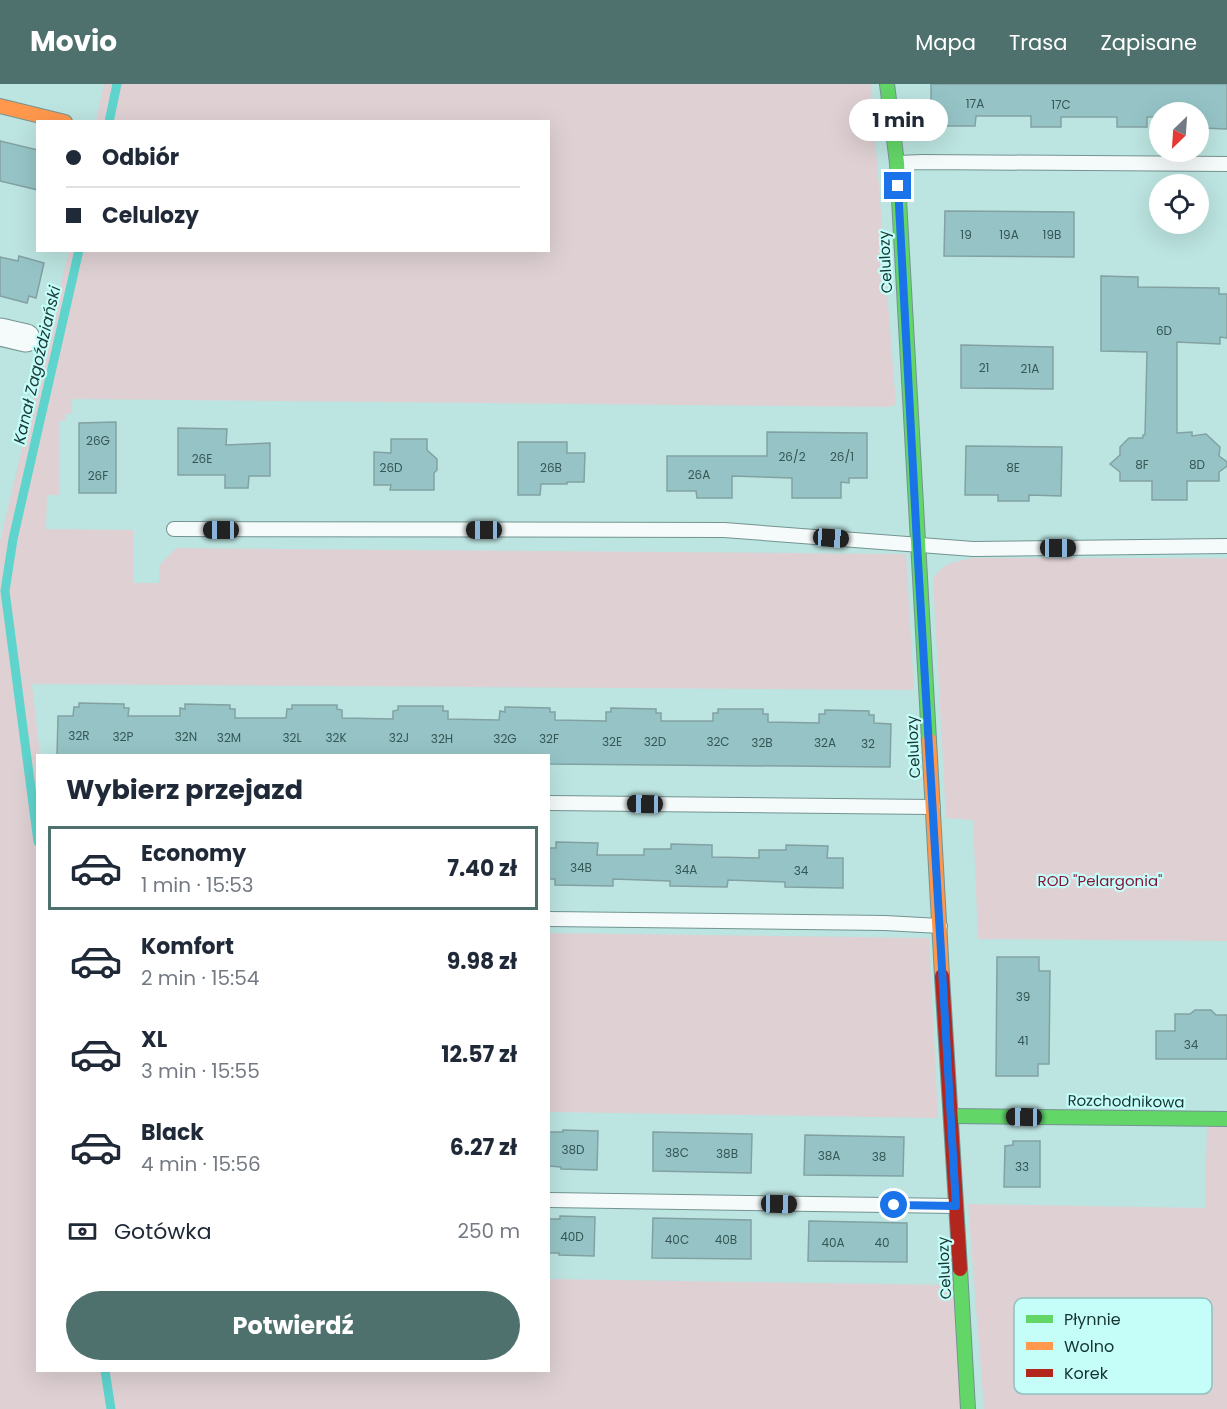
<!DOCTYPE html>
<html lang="pl">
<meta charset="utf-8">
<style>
body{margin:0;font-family:Poppins,sans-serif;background:#f2f2f3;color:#1f2937;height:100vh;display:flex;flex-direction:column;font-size:22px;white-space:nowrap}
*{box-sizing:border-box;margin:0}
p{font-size:20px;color:#747a83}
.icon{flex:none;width:33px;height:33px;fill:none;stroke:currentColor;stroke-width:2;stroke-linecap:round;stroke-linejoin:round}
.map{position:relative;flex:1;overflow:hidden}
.details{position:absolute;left:36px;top:670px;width:514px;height:618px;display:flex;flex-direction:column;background:#fff;border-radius:0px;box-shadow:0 6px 24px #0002}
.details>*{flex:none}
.guide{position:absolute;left:36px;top:36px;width:514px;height:132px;border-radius:0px;box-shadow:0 6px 24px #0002;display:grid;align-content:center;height:132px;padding:0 30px;background:#fff}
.needle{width:39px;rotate:205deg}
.fabs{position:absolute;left:1149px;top:18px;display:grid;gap:12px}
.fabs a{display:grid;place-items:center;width:60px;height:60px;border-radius:50%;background:#fff;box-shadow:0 6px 24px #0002;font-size:30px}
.end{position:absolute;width:27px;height:27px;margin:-14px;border:8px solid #1a73e8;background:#fff;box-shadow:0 0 0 3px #fff}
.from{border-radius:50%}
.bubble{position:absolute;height:42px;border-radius:21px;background:#fff;box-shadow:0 6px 24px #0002;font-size:20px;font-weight:700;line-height:42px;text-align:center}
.car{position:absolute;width:18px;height:36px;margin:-18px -9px;border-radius:8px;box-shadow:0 0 4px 2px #0007;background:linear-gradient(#222 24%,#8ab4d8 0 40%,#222 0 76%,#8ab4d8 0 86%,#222 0)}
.guide b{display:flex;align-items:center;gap:21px;height:57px;font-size:22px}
.guide b+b{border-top:2px solid #e0e1e3}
.guide i{width:15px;height:15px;background:#1f2937}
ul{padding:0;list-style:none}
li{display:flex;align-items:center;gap:18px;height:84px;margin:0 12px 9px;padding:0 18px;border:3px solid transparent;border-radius:0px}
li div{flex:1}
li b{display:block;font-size:22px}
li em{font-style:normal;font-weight:700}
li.selected{border-color:#4f716e}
li>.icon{width:54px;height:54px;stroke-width:1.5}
h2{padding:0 30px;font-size:27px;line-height:72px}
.pay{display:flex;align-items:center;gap:15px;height:66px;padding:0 30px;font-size:22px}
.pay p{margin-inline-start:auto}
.cta{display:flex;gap:12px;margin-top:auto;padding:12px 30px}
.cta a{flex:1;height:69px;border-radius:36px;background:#4f716e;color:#fff;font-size:24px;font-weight:700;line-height:69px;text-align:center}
header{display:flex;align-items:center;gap:36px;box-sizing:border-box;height:84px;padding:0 30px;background:#4f716e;color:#fff}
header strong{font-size:28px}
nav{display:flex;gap:33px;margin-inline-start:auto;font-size:21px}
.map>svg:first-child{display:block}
.green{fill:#ded0d3}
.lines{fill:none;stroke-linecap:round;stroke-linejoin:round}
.stream{stroke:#5fd4cd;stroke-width:9}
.building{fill:#96c4c6;stroke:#82a1a2;stroke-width:1.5}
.lane-casing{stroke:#739491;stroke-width:16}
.street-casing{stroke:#739491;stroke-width:29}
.fast-casing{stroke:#739491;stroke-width:16}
.slow-casing{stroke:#739491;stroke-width:16}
.jam-casing{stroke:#739491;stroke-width:16}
.lane{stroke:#f5fbfa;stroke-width:14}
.street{stroke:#f5fbfa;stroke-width:27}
.fast{stroke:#63d668;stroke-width:14}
.slow{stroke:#ff974d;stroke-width:14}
.jam{stroke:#b3261e;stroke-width:14}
.route{stroke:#1a73e8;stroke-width:8}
.labels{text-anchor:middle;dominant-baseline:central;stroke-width:4.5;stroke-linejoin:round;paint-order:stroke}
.number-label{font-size:12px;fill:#355756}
.street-label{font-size:15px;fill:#153331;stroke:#c5fef9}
.park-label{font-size:15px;fill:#861639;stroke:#c5fef9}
.water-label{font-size:16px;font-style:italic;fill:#1b3937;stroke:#c5fef9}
.key{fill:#c5fef9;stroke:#90c1bd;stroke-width:1.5}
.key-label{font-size:16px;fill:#153331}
</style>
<header>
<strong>Movio</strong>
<nav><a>Mapa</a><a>Trasa</a><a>Zapisane</a></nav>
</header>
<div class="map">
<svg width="1227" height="1325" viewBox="0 0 1227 1325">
<rect width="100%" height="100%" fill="#bce4e0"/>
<!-- green -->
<g class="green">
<path d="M 104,0 L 871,0 L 896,321 L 887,323 L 72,315 L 72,330 L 66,330 L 66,337 L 60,337 L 60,411 L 47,411 L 46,445 L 133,446 L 133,499 L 159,499 L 159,482 L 176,464 L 906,470 L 914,606 L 32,600 L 40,672 L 38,672 L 38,1287 L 549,1287 L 549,1195 L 956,1201 L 960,1325 L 0,1325 L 0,457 L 69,167 L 549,166 L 549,38 L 96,37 Z"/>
<path d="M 973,474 L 1227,474 L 1227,857 L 978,855 L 973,736 L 946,734 L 933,495 C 944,478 954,478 973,474 Z"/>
<path d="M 549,849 L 929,854 L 938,1034 L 549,1028 Z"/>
<path d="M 1207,1042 L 1227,1042 L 1227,1325 L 984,1325 L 968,1120 L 1205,1124 Z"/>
</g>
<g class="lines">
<!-- stream -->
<g class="stream">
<path d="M 109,38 L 117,0"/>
<path d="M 38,758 L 5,507 L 13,455 L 79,166"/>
<path d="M 105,1287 L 111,1325"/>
</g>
</g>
<!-- building -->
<g class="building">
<path d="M 931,0 L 1227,0 L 1227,45 L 1202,44 L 1202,34 L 1198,34 L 1198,28 L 1160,28 L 1160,33 L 1147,33 L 1147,43 L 1117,43 L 1117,33 L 1061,33 L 1061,43 L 1031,43 L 1031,32 L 976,32 L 975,42 L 945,42 L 946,32 L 931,32 Z"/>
<path d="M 0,57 L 38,66 L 38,106 L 0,97 Z"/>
<path d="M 945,127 L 1074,128 L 1074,173 L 944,172 Z"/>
<path d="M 19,172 L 44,179 L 36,214 L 29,212 L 27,219 L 0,212 L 0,173 L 18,177 Z"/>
<path d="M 1101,192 L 1138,193 L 1138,203 L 1219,204 L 1219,210 L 1227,210 L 1227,254 L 1220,253 L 1220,260 L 1177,258 L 1177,349 L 1192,348 L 1192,352 L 1206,350 L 1220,363 L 1219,372 L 1227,378 L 1227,382 L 1219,388 L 1219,397 L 1187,397 L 1187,416 L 1152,416 L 1152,397 L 1120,397 L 1120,388 L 1110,380 L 1120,371 L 1120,363 L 1129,354 L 1143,354 L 1143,351 L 1145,351 L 1147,268 L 1101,267 Z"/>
<path d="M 961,261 L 1053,263 L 1053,305 L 961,304 Z"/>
<path d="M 116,338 L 116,409 L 79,409 L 79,339 Z"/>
<path d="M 178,344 L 227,345 L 226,361 L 270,359 L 270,392 L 249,392 L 248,404 L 225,404 L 225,391 L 178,391 Z"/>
<path d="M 767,348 L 867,349 L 867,394 L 849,394 L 849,399 L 841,398 L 841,414 L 792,414 L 792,394 L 732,392 L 732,414 L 697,414 L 696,407 L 667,407 L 667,372 L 767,372 Z"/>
<path d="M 391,355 L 427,355 L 427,366 L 437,375 L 437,386 L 434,389 L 434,406 L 390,406 L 391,401 L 374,401 L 374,368 L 391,369 Z"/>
<path d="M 518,358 L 567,358 L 567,369 L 585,369 L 584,398 L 567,398 L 567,400 L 541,400 L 540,411 L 518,411 Z"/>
<path d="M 966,362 L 1062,363 L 1061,412 L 1029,411 L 1029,417 L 998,417 L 998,411 L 965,411 Z"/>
<path d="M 79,619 L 124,620 L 124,624 L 129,624 L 128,632 L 180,632 L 180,624 L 185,625 L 185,620 L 230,621 L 230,625 L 235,625 L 235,634 L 286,634 L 287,625 L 292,625 L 292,621 L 337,621 L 337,625 L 342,626 L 342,634 L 393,635 L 393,627 L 398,626 L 398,622 L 443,622 L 443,627 L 448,627 L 448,635 L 499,636 L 500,627 L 505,628 L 505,623 L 550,624 L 550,628 L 555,628 L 555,636 L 606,637 L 606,628 L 611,628 L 611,624 L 656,625 L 656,629 L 661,629 L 661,637 L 713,637 L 713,629 L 718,629 L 718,625 L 763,625 L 763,630 L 768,630 L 768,638 L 819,639 L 819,630 L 825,630 L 825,626 L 869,627 L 869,631 L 874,631 L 874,639 L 891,640 L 890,683 L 549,680 L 549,672 L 57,672 L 58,632 L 73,632 L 74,623 L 79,623 Z"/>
<path d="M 556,758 L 598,759 L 597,771 L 644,771 L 644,765 L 671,765 L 671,760 L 712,761 L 712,773 L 759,774 L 759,766 L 786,766 L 786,761 L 828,762 L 827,774 L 843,774 L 843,804 L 785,803 L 785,798 L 728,796 L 727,803 L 670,802 L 670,797 L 613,795 L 613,802 L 555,801 L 555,795 L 549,795 L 549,764 L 556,764 Z"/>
<path d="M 997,873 L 1039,873 L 1039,887 L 1050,887 L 1049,980 L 1038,980 L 1038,992 L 996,992 Z"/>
<path d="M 1195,926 L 1211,926 L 1216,931 L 1227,931 L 1227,975 L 1156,975 L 1156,947 L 1175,947 L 1175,930 L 1190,930 Z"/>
<path d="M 563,1046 L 598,1047 L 597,1086 L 561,1085 L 561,1083 L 549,1082 L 549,1048 L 563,1048 Z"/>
<path d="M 653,1048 L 752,1050 L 751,1089 L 653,1087 Z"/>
<path d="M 805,1051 L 904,1053 L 903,1092 L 804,1091 Z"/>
<path d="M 1013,1057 L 1040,1057 L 1040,1103 L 1004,1103 L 1005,1062 L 1013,1061 Z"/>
<path d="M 560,1132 L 595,1133 L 594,1172 L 559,1171 L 559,1169 L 549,1169 L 549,1135 L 560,1135 Z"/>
<path d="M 653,1134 L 751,1136 L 751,1175 L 652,1174 Z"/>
<path d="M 809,1137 L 907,1139 L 907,1178 L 808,1177 Z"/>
</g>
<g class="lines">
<!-- lane casing -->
<g class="lane-casing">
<g id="lane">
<path d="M 897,79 L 922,78 L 1227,80"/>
<path d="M 174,445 L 724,446 L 973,465 L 1227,462"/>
<path d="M 549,719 L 933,723"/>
<path d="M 549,835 L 885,839 L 940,842"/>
<path d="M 549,1116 L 956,1122"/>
</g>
</g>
<!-- street casing -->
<g class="street-casing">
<path id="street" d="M 0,248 L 26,254"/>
</g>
<!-- fast casing -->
<g class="fast-casing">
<g id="fast">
<path d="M 887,0 L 897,79 L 929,656"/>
<path d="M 952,1032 L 1227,1035"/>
<path d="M 960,1185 L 968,1325"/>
</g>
</g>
<!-- slow casing -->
<g class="slow-casing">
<g id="slow">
<path d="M 0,22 L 65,38"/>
<path d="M 929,656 L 942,892"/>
</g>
</g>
<!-- jam casing -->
<g class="jam-casing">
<path id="jam" d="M 942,892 L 960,1185"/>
</g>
<!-- lane -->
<use href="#lane" class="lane"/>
<!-- street -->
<use href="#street" class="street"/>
<!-- fast -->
<use href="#fast" class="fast"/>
<!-- slow -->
<use href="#slow" class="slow"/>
<!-- jam -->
<use href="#jam" class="jam"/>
</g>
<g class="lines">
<!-- route -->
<path class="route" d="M 894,1121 L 956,1122 L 917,460 L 898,102"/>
</g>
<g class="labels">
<!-- number labels -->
<g class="number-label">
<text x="975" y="19">17A</text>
<text x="1061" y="20">17C</text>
<text x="966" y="150">19</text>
<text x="1009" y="150">19A</text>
<text x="1052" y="150">19B</text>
<text x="1164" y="246">6D</text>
<text x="984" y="283">21</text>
<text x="1030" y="284">21A</text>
<text x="98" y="356">26G</text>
<text x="792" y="372">26/2</text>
<text x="842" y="372">26/1</text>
<text x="202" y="374">26E</text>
<text x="1142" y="380">8F</text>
<text x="1197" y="380">8D</text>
<text x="391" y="383">26D</text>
<text x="551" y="383">26B</text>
<text x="1013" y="383">8E</text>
<text x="699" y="390">26A</text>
<text x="98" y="391">26F</text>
<text x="79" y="651">32R</text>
<text x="123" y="652">32P</text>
<text x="186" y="652">32N</text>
<text x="229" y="653">32M</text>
<text x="292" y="653">32L</text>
<text x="336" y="653">32K</text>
<text x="399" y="653">32J</text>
<text x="442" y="654">32H</text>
<text x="505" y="654">32G</text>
<text x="549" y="654">32F</text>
<text x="612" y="657">32E</text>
<text x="655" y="657">32D</text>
<text x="718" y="657">32C</text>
<text x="762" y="658">32B</text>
<text x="825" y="658">32A</text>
<text x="868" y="659">32</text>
<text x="581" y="783">34B</text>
<text x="686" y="785">34A</text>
<text x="801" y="786">34</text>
<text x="1023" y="912">39</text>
<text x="1023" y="956">41</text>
<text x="1191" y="960">34</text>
<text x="573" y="1065">38D</text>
<text x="677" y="1068">38C</text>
<text x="727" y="1069">38B</text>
<text x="829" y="1071">38A</text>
<text x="879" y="1072">38</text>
<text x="1022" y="1082">33</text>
<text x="572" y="1152">40D</text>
<text x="677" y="1155">40C</text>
<text x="726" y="1155">40B</text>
<text x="833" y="1158">40A</text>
<text x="882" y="1158">40</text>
</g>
<!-- street labels -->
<g class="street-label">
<text transform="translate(885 178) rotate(-93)">Celulozy</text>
<text transform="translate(913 663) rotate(-93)">Celulozy</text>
<text transform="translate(1126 1017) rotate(1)">Rozchodnikowa</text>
<text transform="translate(944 1184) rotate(-93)">Celulozy</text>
</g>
<!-- park labels -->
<g class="park-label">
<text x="1100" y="796">ROD "Pelargonia"</text>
</g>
<!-- water labels -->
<g class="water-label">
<text transform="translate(37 281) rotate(-77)">Kanał Zagoździański</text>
</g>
</g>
<!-- legend -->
<rect x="1014" y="1214" width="198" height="96" rx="9" class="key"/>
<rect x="1026" y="1231" width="27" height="8" fill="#63d668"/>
<rect x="1026" y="1258" width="27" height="8" fill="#ff974d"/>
<rect x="1026" y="1285" width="27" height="8" fill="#b3261e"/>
<g class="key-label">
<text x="1064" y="1241">Płynnie</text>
<text x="1064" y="1268">Wolno</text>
<text x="1064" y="1295">Korek</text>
</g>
</svg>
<div class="fabs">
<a><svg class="needle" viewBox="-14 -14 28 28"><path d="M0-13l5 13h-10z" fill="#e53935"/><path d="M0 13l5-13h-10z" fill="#747a83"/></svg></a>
<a><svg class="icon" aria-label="locate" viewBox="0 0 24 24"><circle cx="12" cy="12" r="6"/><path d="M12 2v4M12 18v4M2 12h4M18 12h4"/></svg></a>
</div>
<i class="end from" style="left:894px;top:1121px"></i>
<i class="end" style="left:898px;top:102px"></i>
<div class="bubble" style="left:849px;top:15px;width:99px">1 min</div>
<i class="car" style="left:221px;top:446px;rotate:270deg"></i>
<i class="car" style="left:484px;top:446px;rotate:270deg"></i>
<i class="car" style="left:831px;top:454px;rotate:94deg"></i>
<i class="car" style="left:1058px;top:464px;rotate:90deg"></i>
<i class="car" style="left:645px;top:720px;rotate:271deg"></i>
<i class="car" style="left:1024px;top:1033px;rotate:271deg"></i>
<i class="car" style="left:779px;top:1120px;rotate:91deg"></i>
<div class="guide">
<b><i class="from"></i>Odbiór</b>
<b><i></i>Celulozy</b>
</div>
<section class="details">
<h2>Wybierz przejazd</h2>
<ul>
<li class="selected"><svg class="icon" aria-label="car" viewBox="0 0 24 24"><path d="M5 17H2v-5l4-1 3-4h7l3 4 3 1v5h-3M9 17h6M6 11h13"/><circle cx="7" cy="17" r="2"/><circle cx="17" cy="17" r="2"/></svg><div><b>Economy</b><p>1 min · 15:53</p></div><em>7.40 zł</em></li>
<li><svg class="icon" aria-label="car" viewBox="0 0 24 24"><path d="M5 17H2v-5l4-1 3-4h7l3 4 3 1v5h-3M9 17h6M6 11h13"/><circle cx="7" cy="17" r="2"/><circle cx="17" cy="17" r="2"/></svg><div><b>Komfort</b><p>2 min · 15:54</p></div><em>9.98 zł</em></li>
<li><svg class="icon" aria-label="car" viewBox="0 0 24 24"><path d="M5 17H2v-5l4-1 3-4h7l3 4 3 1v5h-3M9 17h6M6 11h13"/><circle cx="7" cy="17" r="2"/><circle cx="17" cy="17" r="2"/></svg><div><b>XL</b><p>3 min · 15:55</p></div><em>12.57 zł</em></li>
<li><svg class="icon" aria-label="car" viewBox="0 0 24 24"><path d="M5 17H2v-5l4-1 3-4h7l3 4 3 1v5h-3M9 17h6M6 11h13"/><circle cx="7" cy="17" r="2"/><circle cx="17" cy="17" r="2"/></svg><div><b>Black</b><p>4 min · 15:56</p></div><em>6.27 zł</em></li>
</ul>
<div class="pay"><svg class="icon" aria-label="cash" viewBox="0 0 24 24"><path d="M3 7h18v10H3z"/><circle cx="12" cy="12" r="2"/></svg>Gotówka<p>250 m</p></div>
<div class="cta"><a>Potwierdź</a></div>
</section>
</div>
